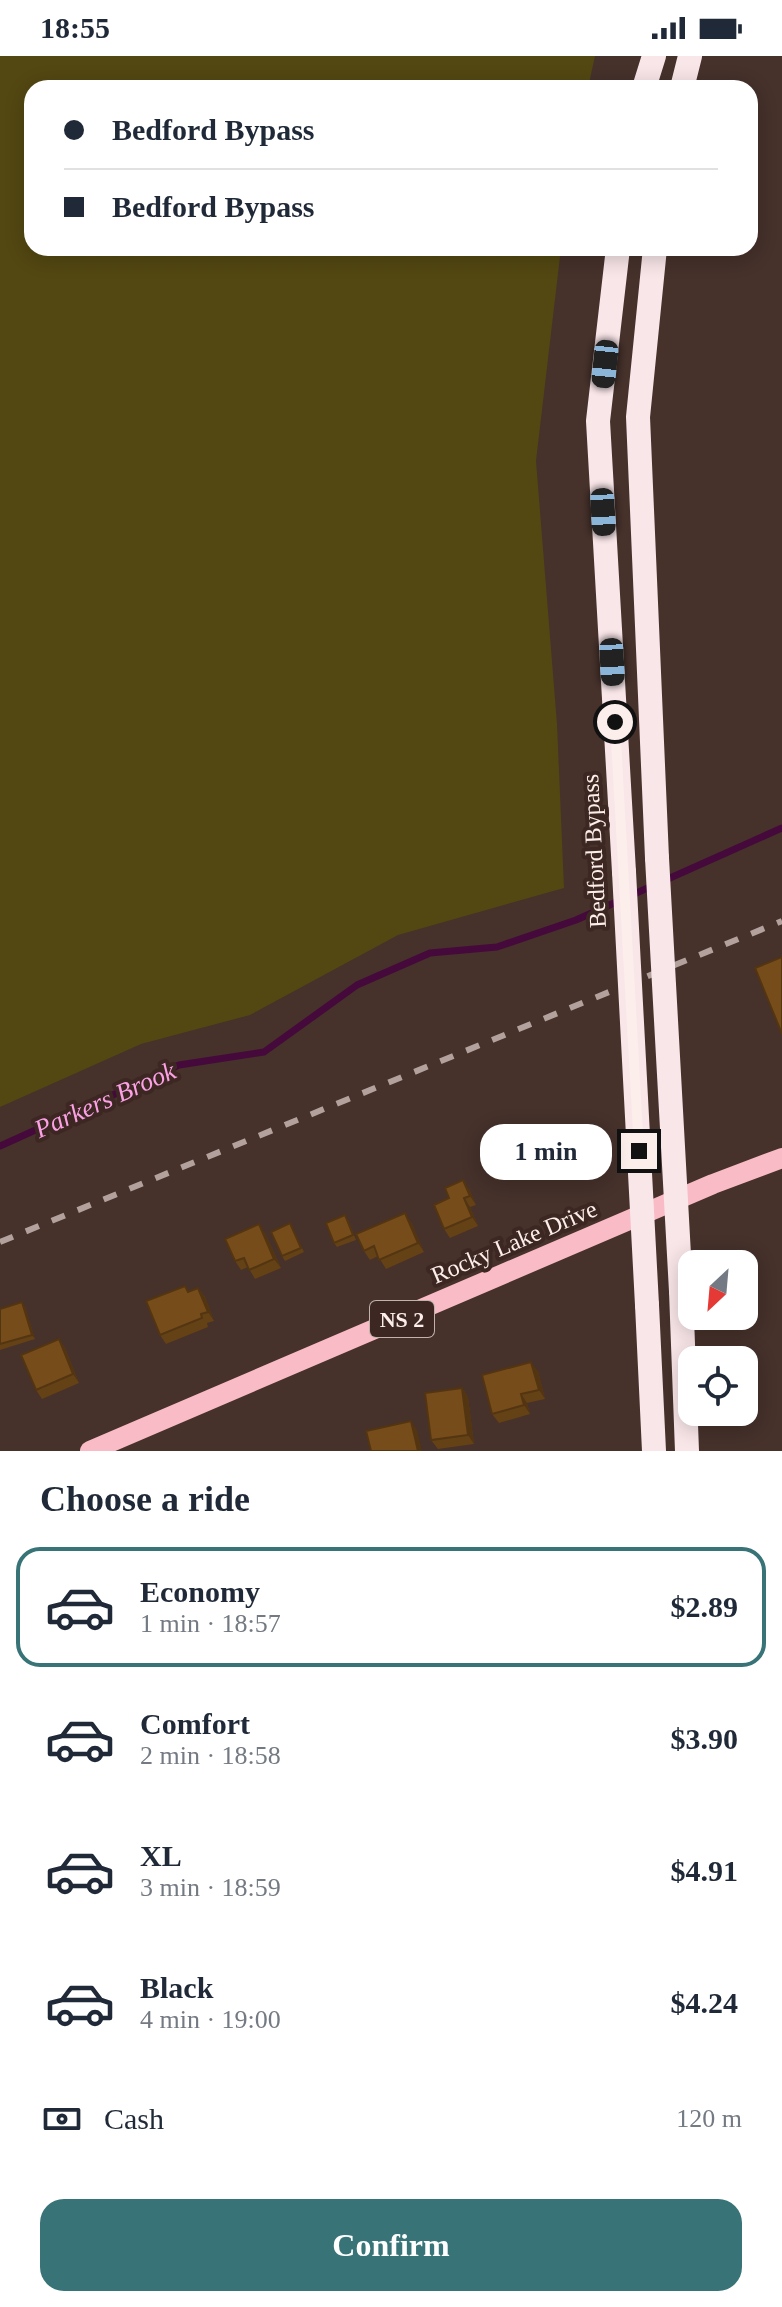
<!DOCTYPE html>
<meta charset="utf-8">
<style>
body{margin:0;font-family:"Times New Roman",serif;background:#f2f2f3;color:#1f2937;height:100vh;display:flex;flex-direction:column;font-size:30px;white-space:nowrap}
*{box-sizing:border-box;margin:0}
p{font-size:26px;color:#747a83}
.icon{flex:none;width:44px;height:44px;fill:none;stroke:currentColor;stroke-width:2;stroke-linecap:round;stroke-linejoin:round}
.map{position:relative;height:1395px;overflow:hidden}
.sheet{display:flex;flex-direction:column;background:#fff;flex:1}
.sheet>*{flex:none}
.hud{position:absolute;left:24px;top:24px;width:734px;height:176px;border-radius:24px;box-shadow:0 4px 20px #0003;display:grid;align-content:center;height:176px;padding:0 40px;background:#fff}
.needle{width:52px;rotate:206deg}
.controls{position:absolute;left:678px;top:1194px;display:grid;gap:16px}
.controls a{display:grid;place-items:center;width:80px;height:80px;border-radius:16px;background:#fff;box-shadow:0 4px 20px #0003;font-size:40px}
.end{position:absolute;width:36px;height:36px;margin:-18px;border:10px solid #fceeea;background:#111;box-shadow:0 0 0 4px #111}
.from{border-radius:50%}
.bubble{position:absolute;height:56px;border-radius:24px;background:#fff;box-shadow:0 4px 20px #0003;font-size:26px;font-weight:700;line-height:56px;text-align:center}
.car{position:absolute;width:24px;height:48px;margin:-24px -12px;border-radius:10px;box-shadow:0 0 6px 2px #0007;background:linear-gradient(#222 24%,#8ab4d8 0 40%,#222 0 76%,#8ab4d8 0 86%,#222 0)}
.hud b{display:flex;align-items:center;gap:28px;height:76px;font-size:30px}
.hud b+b{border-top:2px solid #e0e1e3}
.hud i{width:20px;height:20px;background:#1f2937}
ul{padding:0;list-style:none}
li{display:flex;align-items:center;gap:24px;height:120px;margin:0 16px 12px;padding:0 24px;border:4px solid transparent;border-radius:24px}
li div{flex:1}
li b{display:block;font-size:30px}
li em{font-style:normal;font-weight:700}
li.on{border-color:#377377}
li>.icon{width:72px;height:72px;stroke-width:1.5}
h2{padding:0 40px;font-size:36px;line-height:96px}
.pay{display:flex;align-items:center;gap:20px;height:88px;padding:0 40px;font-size:30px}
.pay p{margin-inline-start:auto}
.cta{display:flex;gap:16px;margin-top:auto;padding:16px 40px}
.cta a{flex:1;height:92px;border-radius:24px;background:#377377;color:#fff;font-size:32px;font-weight:700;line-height:92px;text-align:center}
.status{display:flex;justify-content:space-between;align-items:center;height:56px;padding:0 40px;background:#fff;direction:ltr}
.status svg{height:22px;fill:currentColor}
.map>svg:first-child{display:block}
.green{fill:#534812}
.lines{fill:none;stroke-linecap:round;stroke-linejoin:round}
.stream{stroke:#45093b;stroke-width:7}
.primary{stroke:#f9bbc6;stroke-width:20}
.highway{stroke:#f9e6e9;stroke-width:24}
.rail{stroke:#b2a19c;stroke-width:6;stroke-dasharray:14 14;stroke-linecap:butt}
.highway-bridge{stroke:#f9e6e9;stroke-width:24}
.wall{fill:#654116}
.shaded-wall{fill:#533512}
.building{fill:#764c1a;stroke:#533512;stroke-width:2}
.route{stroke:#fceeea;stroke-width:10}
.labels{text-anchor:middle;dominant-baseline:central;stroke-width:8;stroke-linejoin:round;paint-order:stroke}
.shield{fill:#3c2722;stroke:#c2b2ae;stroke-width:2}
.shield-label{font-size:22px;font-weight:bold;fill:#fceeea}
.street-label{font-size:24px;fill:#fceeea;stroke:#3c2722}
.water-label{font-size:26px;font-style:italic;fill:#fca1e6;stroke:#3c2722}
</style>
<div class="status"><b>18:55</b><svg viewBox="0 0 49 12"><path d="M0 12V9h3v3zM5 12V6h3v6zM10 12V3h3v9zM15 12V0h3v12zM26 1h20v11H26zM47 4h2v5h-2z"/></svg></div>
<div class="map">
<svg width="782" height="1395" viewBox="0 0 782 1395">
<rect width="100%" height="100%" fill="#46312b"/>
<!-- green -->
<path class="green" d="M 0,0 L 595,0 L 588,32 L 32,32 L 32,192 L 561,192 L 536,405 L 557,668 L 564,832 L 398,879 L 250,959 L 141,988 L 0,1051 Z"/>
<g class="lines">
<!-- stream -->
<path class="stream" d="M 0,1090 L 179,1009 L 264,996 L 357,929 L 430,897 L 497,891 L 576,864 L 782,772"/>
<!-- primary -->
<path class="primary" d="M 90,1395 L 713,1128 L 782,1102"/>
<!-- highway -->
<g class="highway">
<path d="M 644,32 L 654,0"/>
<path d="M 682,32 L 690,0"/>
<path d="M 618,192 L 598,365 L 624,816"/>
<path d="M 655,192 L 638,361 L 657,802"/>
<path d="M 681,1235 L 687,1395"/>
<path d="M 647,1249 L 654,1395"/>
</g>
<!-- rail -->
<path class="rail" d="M 0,1186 L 782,865"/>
<!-- highway-bridge -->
<g class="highway-bridge">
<path d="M 657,802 L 681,1235"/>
<path d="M 624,816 L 647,1249"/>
</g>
</g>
<!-- wall -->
<g class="wall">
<path d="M 500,1098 L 510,1118 L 496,1124 L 493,1120 Z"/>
<path d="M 469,1133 L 476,1149 L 470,1151 L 478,1170 L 450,1182 L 444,1173 L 449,1142 Z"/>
<path d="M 348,1164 L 356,1184 L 337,1191 L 334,1187 Z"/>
<path d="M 411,1166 L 424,1196 L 386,1213 L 378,1200 L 370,1204 L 364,1195 Z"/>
<path d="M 290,1167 L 304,1196 L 285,1205 L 282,1200 Z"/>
<path d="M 265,1177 L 281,1212 L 255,1223 L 248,1211 L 241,1214 L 235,1205 Z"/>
<path d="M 198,1232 L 205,1241 L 214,1265 L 207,1267 L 208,1271 L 166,1288 L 160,1279 L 189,1236 Z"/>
<path d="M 22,1246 L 25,1251 L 35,1283 L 0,1294 L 0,1253 Z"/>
<path d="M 59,1283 L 65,1292 L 79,1327 L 42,1343 L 36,1334 Z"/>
<path d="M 538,1315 L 545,1343 L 527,1347 L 530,1358 L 499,1367 L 492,1358 Z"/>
<path d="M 462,1332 L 468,1341 L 474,1388 L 438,1393 L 431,1384 Z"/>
</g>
<!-- shaded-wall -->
<g class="shaded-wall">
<path d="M 463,1124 L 469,1133 L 476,1149 L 470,1140 Z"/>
<path d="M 464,1142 L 470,1151 L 478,1170 L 472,1161 Z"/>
<path d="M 405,1157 L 411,1166 L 424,1196 L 418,1187 Z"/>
<path d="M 259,1168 L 265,1177 L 281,1212 L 274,1203 Z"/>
<path d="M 198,1232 L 205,1241 L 214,1265 L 208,1256 Z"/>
<path d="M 22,1246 L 25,1251 L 35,1283 L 32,1279 Z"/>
<path d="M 59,1283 L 65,1292 L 79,1327 L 73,1318 Z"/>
<path d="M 531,1306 L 538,1315 L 545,1343 L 539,1334 Z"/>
<path d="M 462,1332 L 468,1341 L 474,1388 L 468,1379 Z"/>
<path d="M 521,1338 L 527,1347 L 530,1358 L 524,1349 Z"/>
<path d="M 411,1365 L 417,1374 L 422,1395 L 418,1395 Z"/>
</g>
<!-- building -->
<g class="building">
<path d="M 782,901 L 782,978 L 755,912 Z"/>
<path d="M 500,1098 L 507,1114 L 493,1120 L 486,1104 Z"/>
<path d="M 463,1124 L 470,1140 L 464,1142 L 472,1161 L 444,1173 L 434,1149 L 449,1142 L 445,1132 Z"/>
<path d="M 405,1157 L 418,1187 L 379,1204 L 374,1190 L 364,1195 L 356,1178 Z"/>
<path d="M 345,1159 L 353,1179 L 334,1187 L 326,1167 Z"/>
<path d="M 290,1167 L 301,1192 L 282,1200 L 271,1176 Z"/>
<path d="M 259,1168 L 274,1203 L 249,1214 L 244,1202 L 235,1205 L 225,1183 Z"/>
<path d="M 185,1230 L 188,1236 L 198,1232 L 208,1256 L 201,1258 L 202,1262 L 160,1279 L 146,1245 Z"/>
<path d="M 22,1246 L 32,1279 L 0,1288 L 0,1253 Z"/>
<path d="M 59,1283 L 73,1318 L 36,1334 L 21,1299 Z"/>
<path d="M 531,1306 L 539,1334 L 521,1338 L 524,1349 L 492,1358 L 482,1319 Z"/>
<path d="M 462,1332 L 468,1379 L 431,1384 L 425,1337 Z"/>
<path d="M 411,1365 L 418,1395 L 371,1395 L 366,1375 Z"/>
</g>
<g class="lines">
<!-- route -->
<path class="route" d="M 615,666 L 639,1095"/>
</g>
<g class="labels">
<!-- shield labels -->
<rect class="shield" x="370" y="1245" width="64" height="36" rx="6"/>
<g class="shield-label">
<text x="402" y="1263">NS 2</text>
</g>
<!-- street labels -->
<g class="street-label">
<text transform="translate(594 795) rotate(-93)">Bedford Bypass</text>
<text transform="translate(514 1186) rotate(-23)">Rocky Lake Drive</text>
</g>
<!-- water labels -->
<g class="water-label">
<text transform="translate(105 1044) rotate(-24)">Parkers Brook</text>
</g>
</g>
</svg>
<div class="controls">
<a><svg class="needle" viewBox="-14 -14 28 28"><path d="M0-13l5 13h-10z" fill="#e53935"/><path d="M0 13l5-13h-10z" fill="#747a83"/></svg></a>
<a><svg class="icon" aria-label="locate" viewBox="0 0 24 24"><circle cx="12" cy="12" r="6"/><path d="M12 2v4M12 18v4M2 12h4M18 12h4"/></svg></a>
</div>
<i class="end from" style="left:615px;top:666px"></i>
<i class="end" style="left:639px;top:1095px"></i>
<div class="bubble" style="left:480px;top:1068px;width:132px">1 min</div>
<i class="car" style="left:605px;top:308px;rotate:186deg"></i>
<i class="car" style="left:603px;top:456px;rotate:177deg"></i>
<i class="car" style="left:612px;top:606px;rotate:177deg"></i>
<div class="hud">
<b><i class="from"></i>Bedford Bypass</b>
<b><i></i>Bedford Bypass</b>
</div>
</div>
<section class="sheet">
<h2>Choose a ride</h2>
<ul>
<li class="on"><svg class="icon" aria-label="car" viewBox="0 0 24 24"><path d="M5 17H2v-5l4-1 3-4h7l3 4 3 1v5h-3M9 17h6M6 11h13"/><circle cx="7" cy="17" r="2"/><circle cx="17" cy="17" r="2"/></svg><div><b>Economy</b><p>1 min · 18:57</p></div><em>$2.89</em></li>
<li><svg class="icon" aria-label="car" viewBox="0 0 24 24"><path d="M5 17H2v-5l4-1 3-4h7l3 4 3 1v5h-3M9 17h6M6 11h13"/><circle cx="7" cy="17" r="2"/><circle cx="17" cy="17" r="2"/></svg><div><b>Comfort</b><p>2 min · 18:58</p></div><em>$3.90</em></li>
<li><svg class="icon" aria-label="car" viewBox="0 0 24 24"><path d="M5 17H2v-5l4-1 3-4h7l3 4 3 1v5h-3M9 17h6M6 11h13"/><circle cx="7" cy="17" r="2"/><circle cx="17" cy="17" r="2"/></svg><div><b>XL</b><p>3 min · 18:59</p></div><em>$4.91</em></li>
<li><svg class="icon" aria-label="car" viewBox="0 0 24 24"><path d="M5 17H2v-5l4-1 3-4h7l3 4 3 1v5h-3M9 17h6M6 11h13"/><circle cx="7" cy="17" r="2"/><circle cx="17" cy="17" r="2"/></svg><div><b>Black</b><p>4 min · 19:00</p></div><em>$4.24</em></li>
</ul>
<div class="pay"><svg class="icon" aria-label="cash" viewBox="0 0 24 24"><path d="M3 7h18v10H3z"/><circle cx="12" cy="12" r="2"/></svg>Cash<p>120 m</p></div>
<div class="cta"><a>Confirm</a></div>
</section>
